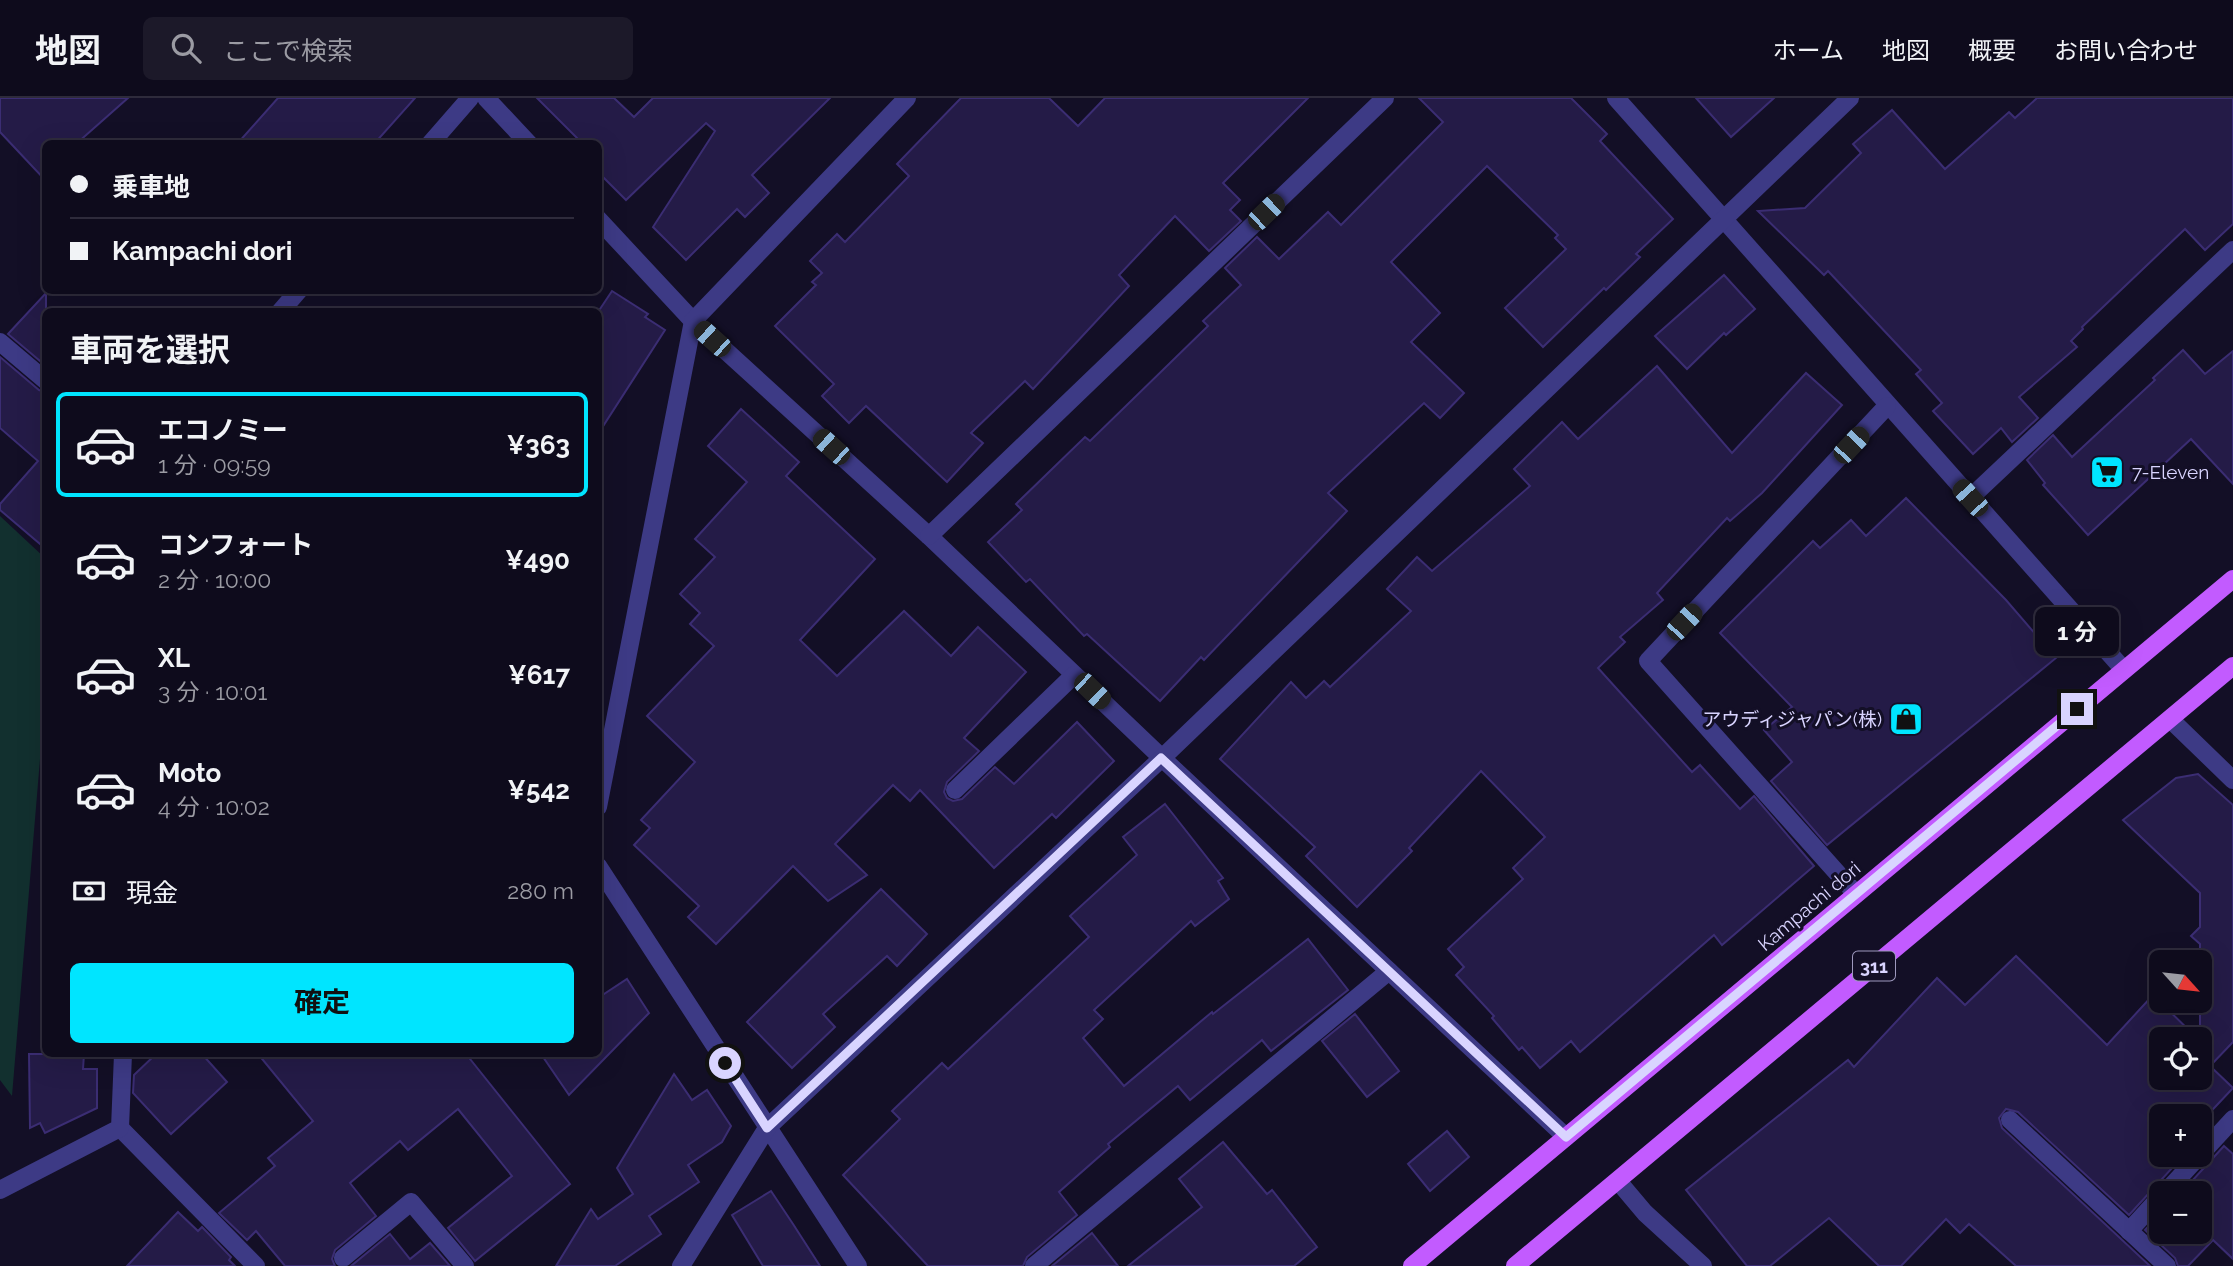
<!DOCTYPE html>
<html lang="ja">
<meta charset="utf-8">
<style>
body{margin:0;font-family:Raleway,"Noto Sans JP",sans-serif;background:#1c1929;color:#f1f3f6;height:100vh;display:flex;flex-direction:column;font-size:26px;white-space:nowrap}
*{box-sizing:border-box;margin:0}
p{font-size:23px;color:#9b9ba3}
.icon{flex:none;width:38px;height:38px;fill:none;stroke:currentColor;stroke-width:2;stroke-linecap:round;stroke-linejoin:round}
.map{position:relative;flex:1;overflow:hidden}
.details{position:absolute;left:42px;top:210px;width:560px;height:749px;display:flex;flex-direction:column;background:#0e0b1c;border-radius:10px;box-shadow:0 7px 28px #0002,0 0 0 2px #2e2b3b}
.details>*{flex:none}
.banner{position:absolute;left:42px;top:42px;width:560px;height:154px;border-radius:10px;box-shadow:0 7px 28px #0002,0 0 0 2px #2e2b3b;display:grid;align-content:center;height:154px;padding:0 28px;background:#0e0b1c}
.needle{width:46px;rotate:117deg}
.fabs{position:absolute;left:2149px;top:852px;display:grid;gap:14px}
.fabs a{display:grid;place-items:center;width:63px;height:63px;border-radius:10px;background:#0e0b1c;box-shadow:0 7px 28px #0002,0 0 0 2px #2e2b3b;font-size:35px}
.end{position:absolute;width:32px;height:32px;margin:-16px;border:9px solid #d9d4ff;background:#111;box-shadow:0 0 0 4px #111}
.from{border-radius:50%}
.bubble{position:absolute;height:49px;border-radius:10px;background:#0e0b1c;box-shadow:0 7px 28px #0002,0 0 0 2px #2e2b3b;font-size:23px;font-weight:700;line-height:49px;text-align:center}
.car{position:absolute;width:21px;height:42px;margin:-21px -10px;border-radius:9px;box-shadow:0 0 5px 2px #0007;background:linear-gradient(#222 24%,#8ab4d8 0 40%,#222 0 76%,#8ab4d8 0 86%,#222 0)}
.banner b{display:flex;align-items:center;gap:24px;height:66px;font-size:26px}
.banner b+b{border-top:2px solid #2e2b3b}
.banner i{width:18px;height:18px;background:#f1f3f6}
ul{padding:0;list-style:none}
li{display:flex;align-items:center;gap:21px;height:105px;margin:0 14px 10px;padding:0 14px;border:4px solid transparent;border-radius:10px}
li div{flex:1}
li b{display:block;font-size:26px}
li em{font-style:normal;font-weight:700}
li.active{border-color:#00e5ff}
li>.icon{width:63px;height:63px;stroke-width:1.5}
h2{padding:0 28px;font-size:32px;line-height:84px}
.pay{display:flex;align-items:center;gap:18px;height:77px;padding:0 28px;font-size:26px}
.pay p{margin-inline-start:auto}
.action{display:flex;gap:14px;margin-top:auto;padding:14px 28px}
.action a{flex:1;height:80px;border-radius:10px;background:#00e5ff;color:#111;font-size:28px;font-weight:700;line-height:80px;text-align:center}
header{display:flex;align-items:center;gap:42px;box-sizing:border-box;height:98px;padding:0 35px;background:#0e0b1c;border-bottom:2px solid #2e2b3b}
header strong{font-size:33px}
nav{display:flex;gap:38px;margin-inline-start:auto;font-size:24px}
.search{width:490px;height:63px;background:#1c1929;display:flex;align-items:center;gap:18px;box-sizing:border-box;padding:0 24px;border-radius:10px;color:#9b9ba3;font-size:26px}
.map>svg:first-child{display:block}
.green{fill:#12302f}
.building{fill:#241b47;stroke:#3b2d73;stroke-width:2}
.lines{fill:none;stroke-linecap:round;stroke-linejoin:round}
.minor{stroke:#3d3a85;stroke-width:18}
.major{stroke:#c25bff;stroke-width:18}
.route{stroke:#d9d4ff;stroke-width:9}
.labels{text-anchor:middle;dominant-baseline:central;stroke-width:6;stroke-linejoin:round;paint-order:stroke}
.shield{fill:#130f26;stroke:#9e99be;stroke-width:2}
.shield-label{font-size:18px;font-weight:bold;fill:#d9d4ff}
.poi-label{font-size:19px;fill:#d9d4ff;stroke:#130f26;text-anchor:start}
.street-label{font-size:19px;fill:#d9d4ff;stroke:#130f26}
</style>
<header>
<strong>地図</strong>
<div class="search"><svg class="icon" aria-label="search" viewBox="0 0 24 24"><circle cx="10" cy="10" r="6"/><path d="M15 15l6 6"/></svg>ここで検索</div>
<nav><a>ホーム</a><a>地図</a><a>概要</a><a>お問い合わせ</a></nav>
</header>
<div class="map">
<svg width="2233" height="1168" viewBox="0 0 2233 1168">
<rect width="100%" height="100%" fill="#130f26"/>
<!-- green -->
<path class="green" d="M 0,418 L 46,461 L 45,601 L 12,998 L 0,982 Z"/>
<!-- building -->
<g class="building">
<path d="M 0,0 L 128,0 L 76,46 L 46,46 L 46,83 L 0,34 Z"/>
<path d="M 278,0 L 415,0 L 374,46 L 237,46 Z"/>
<path d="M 537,0 L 614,0 L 634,19 L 653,0 L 830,0 L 752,77 L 769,95 L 745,119 L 737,111 L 686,162 L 653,129 L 715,33 L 706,25 L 626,102 L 598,74 L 598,46 L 583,46 Z"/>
<path d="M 961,0 L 1049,0 L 1078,28 L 1105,0 L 1308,0 L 1223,85 L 1240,102 L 1230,112 L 1241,123 L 1209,153 L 1175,118 L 1119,177 L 1129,188 L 1033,291 L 1025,283 L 971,335 L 983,345 L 947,384 L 866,308 L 849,325 L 822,298 L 834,286 L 775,228 L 816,187 L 812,184 L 822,175 L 810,163 L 837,136 L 845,144 L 909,78 L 897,66 Z"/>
<path d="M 1419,0 L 1571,0 L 1607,36 L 1600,43 L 1673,121 L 1636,156 L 1640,159 L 1606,192 L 1604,190 L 1543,249 L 1505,210 L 1566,151 L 1555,140 L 1558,137 L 1487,68 L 1391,164 L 1440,215 L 1411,244 L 1464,295 L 1440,320 L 1424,305 L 1328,395 L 1347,413 L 1204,562 L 1201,559 L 1160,603 L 1087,536 L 1084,538 L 1030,481 L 1026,484 L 988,444 L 1022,412 L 1016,406 L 1085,339 L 1090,343 L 1208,228 L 1203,223 L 1241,187 L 1225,170 L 1257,139 L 1279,161 L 1328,114 L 1341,127 L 1443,24 Z"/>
<path d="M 1696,0 L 1774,0 L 1731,39 Z"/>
<path d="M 2037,0 L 2233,0 L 2233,126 L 2205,152 L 2185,131 L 2082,229 L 2083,231 L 2071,243 L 2077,249 L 2019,299 L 2038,320 L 2012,344 L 2001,330 L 1973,356 L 1933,313 L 1942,305 L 1916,276 L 1921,272 L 1828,173 L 1824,177 L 1758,113 L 1805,110 L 1861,55 L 1853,46 L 1892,12 L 1945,71 L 2009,14 L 2015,20 Z"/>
<path d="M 1724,177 L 1755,211 L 1726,237 L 1724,235 L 1687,271 L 1655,238 Z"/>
<path d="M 612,193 L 648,216 L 645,219 L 665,232 L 598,336 L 598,214 Z"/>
<path d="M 46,195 L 46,268 L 8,236 Z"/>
<path d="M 2183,252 L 2205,276 L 2233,253 L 2233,386 L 2191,341 L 2088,437 L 2043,387 L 2045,385 L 2027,362 L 2053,337 L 2072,359 L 2155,282 L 2153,280 Z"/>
<path d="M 0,259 L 39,292 L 46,294 L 46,451 L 0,412 L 0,406 L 38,363 L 0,330 Z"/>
<path d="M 1657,268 L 1732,355 L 1806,275 L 1842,307 L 1762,395 L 1730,423 L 1727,420 L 1657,495 L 1663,502 L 1620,539 L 1625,544 L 1598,570 L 1692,674 L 1700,667 L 1740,711 L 1754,698 L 1814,768 L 1722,847 L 1714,837 L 1580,954 L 1571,943 L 1540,970 L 1522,949 L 1519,952 L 1492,920 L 1494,918 L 1456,877 L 1464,869 L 1448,851 L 1523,781 L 1513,770 L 1545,739 L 1481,673 L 1409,750 L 1412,753 L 1357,809 L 1306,758 L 1315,749 L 1220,661 L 1291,584 L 1306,600 L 1324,583 L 1330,589 L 1411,513 L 1387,491 L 1417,459 L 1432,473 L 1530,388 L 1514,371 L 1562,324 L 1578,341 Z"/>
<path d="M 741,311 L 799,364 L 786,378 L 875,461 L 800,542 L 837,578 L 904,513 L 951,558 L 978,529 L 1026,574 L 964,640 L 979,653 L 947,684 L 944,694 L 947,700 L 953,703 L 962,701 L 995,669 L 1014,686 L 1077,624 L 1114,663 L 1056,720 L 1052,716 L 994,770 L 920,692 L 910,703 L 893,687 L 835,746 L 867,777 L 828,803 L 793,768 L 716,846 L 688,819 L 699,808 L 634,747 L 650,730 L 641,722 L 695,664 L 647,618 L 714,548 L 690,526 L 700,515 L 680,496 L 715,459 L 695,441 L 747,384 L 708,348 Z"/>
<path d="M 1906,400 L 2006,502 L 2056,560 L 1827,747 L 1771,683 L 1792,664 L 1764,632 L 1792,609 L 1720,535 L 1813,443 L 1820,450 L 1851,422 L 1866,438 Z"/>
<path d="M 2198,676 L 2233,707 L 2233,944 L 2210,968 L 2233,990 L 2200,1025 L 2200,1018 L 2161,1018 L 2161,1057 L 2184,1057 L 2129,1117 L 2018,1014 L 2006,1011 L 1999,1020 L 2002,1030 L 2150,1168 L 2016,1168 L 1969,1126 L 1960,1135 L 1946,1121 L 1901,1168 L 1879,1168 L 1829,1120 L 1770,1168 L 1747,1168 L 1686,1092 L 1848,962 L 1854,969 L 1937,880 L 1965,907 L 2016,858 L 2107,947 L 2153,897 L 2199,942 L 2161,942 L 2161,980 L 2200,980 L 2200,846 L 2191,838 L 2200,829 L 2200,795 L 2123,722 L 2176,680 Z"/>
<path d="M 1165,706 L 1223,780 L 1218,783 L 1229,801 L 1195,828 L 1191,823 L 1094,912 L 1103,921 L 1083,940 L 1124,988 L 1212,914 L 1213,916 L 1308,841 L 1348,892 L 1271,953 L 1262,942 L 1190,1002 L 1178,988 L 1108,1046 L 1110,1049 L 1059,1094 L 1077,1117 L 1027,1159 L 1023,1168 L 928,1168 L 843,1077 L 900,1021 L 892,1013 L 942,965 L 948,971 L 1089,839 L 1070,818 L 1137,757 L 1123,739 Z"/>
<path d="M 881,791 L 927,836 L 897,868 L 887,858 L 823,916 L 835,929 L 792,970 L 747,924 Z"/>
<path d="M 627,881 L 649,915 L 569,997 L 541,956 L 598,956 L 598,900 Z"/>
<path d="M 1355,916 L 1399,973 L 1367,999 L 1322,943 Z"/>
<path d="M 29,956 L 84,956 L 83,971 L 97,971 L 97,1010 L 45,1035 L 40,1025 L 30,1030 Z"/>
<path d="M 156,956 L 202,956 L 227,984 L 171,1036 L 133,995 L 134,977 Z"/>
<path d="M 258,956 L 466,956 L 570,1086 L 475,1163 L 448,1130 L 512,1078 L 458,1011 L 408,1052 L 400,1043 L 350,1085 L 376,1118 L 335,1152 L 332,1161 L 335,1168 L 285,1168 L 256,1133 L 247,1142 L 219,1115 L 275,1068 L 268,1060 L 313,1023 Z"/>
<path d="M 674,976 L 692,1002 L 707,992 L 731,1028 L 722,1044 L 688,1067 L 699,1084 L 649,1118 L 661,1136 L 615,1168 L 556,1168 L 591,1111 L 598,1121 L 633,1096 L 617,1070 Z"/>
<path d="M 1447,1033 L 1469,1059 L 1430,1093 L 1408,1066 Z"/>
<path d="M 1223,1044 L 1267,1096 L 1272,1092 L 1317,1149 L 1294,1168 L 1128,1168 L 1202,1109 L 1179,1081 Z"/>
<path d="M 2224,1048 L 2233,1056 L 2233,1161 L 2213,1142 L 2188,1168 L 2178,1168 L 2175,1160 L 2145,1132 L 2161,1115 L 2161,1134 L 2200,1134 L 2200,1096 L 2180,1096 Z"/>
<path d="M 771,1093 L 793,1126 L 820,1168 L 763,1168 L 732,1117 Z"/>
<path d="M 178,1114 L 198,1133 L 202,1129 L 231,1159 L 229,1162 L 235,1168 L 127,1168 Z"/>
<path d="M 1092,1135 L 1118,1168 L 1052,1168 Z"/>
<path d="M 390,1136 L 410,1161 L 430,1145 L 450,1168 L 351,1168 Z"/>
</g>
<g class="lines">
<!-- minor -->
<g class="minor">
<path d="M 486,0 L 529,46"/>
<path d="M 1616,0 L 2124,572"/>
<path d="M 430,46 L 470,0"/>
<path d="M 598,121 L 693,223 L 929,438 L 1162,660 L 1566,1039"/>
<path d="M 280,214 L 299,192"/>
<path d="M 0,244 L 46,283"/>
<path d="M 1970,400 L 2233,152"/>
<path d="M 929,438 L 1385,0"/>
<path d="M 2170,621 L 2233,682"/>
<path d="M 955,692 L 1074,577"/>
<path d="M 598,709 L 693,223 L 907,0"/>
<path d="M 598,768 L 858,1168"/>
<path d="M 1856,796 L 1648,563 L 1887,308"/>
<path d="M 2010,1022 L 2167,1168"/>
<path d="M 120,1030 L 256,1168"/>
<path d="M 1618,1083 L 1645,1115 L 1703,1168"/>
<path d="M 0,1092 L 120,1030 L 123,956"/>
<path d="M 2164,1096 L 2233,1021"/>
<path d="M 2129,1133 L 2161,1098"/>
<path d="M 343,1160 L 411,1104 L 465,1168"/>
<path d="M 681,1168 L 767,1030 L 1162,660 L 1850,0"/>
<path d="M 1034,1168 L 1389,873"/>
</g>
<!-- major -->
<g class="major">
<path d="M 1412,1168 L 2233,481"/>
<path d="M 1515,1168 L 2233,568"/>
</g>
</g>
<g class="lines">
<!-- route -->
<path class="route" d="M 725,965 L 767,1030 L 1161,660 L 1566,1039 L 2077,611"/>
</g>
<!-- icons -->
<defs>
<g id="supermarket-square" transform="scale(1.75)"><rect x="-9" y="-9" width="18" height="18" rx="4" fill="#00e5ff" stroke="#130f26"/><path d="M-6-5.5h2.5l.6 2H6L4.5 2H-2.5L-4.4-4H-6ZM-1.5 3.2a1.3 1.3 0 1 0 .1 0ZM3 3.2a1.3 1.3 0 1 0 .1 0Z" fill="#111"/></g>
<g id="shop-square" transform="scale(1.75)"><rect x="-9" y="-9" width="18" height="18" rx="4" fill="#00e5ff" stroke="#130f26"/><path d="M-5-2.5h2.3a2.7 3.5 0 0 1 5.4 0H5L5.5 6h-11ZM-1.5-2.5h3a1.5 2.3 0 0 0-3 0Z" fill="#111"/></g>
</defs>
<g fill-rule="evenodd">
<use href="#supermarket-square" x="2107" y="374"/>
<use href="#shop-square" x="1906" y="621"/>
</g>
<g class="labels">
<!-- shield labels -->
<rect class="shield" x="1853" y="853.5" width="42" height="29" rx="5"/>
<g class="shield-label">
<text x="1874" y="868">311</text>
</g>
<!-- poi labels -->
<g class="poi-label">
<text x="2132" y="374">7-Eleven</text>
<text x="1882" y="621" text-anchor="end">アウディジャパン(株)</text>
</g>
<!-- street labels -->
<g class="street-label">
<text transform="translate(1809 808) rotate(-40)">Kampachi dori</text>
</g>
</g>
</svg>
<div class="fabs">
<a><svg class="needle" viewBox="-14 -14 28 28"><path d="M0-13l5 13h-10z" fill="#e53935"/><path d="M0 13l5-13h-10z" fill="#9b9ba3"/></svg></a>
<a><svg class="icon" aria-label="locate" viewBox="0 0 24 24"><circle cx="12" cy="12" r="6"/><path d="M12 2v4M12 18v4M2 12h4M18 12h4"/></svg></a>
<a>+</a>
<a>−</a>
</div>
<i class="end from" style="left:725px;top:965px"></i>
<i class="end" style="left:2077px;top:611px"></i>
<div class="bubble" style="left:2035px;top:509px;width:84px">1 分</div>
<i class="car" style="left:1266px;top:114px;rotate:46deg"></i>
<i class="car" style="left:712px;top:241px;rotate:312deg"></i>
<i class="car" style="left:1851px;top:347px;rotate:43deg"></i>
<i class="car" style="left:831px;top:349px;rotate:312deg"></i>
<i class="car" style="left:1970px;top:400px;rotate:318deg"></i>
<i class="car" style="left:1684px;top:524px;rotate:43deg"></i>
<i class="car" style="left:1092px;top:593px;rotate:134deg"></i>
<div class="banner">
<b><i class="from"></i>乗車地</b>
<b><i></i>Kampachi dori</b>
</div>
<section class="details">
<h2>車両を選択</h2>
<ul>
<li class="active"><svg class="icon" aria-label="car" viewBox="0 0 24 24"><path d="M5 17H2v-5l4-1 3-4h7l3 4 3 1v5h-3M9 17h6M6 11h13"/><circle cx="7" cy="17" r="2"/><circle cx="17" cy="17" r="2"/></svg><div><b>エコノミー</b><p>1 分 · 09:59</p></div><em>¥363</em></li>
<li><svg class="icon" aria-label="car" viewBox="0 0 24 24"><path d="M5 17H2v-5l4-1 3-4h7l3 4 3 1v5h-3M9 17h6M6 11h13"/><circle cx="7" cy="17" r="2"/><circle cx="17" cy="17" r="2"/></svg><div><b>コンフォート</b><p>2 分 · 10:00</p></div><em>¥490</em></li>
<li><svg class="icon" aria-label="car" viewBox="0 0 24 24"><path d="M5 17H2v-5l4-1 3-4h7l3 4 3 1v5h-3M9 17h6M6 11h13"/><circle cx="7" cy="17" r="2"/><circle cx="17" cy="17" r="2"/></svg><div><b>XL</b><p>3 分 · 10:01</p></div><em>¥617</em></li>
<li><svg class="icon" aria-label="car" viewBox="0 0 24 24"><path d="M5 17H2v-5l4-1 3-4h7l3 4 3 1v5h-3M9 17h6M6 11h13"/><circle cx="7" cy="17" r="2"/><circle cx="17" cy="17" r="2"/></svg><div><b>Moto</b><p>4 分 · 10:02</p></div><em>¥542</em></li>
</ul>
<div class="pay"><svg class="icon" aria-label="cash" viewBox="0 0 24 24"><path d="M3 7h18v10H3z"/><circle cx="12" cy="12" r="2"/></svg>現金<p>280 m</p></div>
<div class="action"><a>確定</a></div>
</section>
</div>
